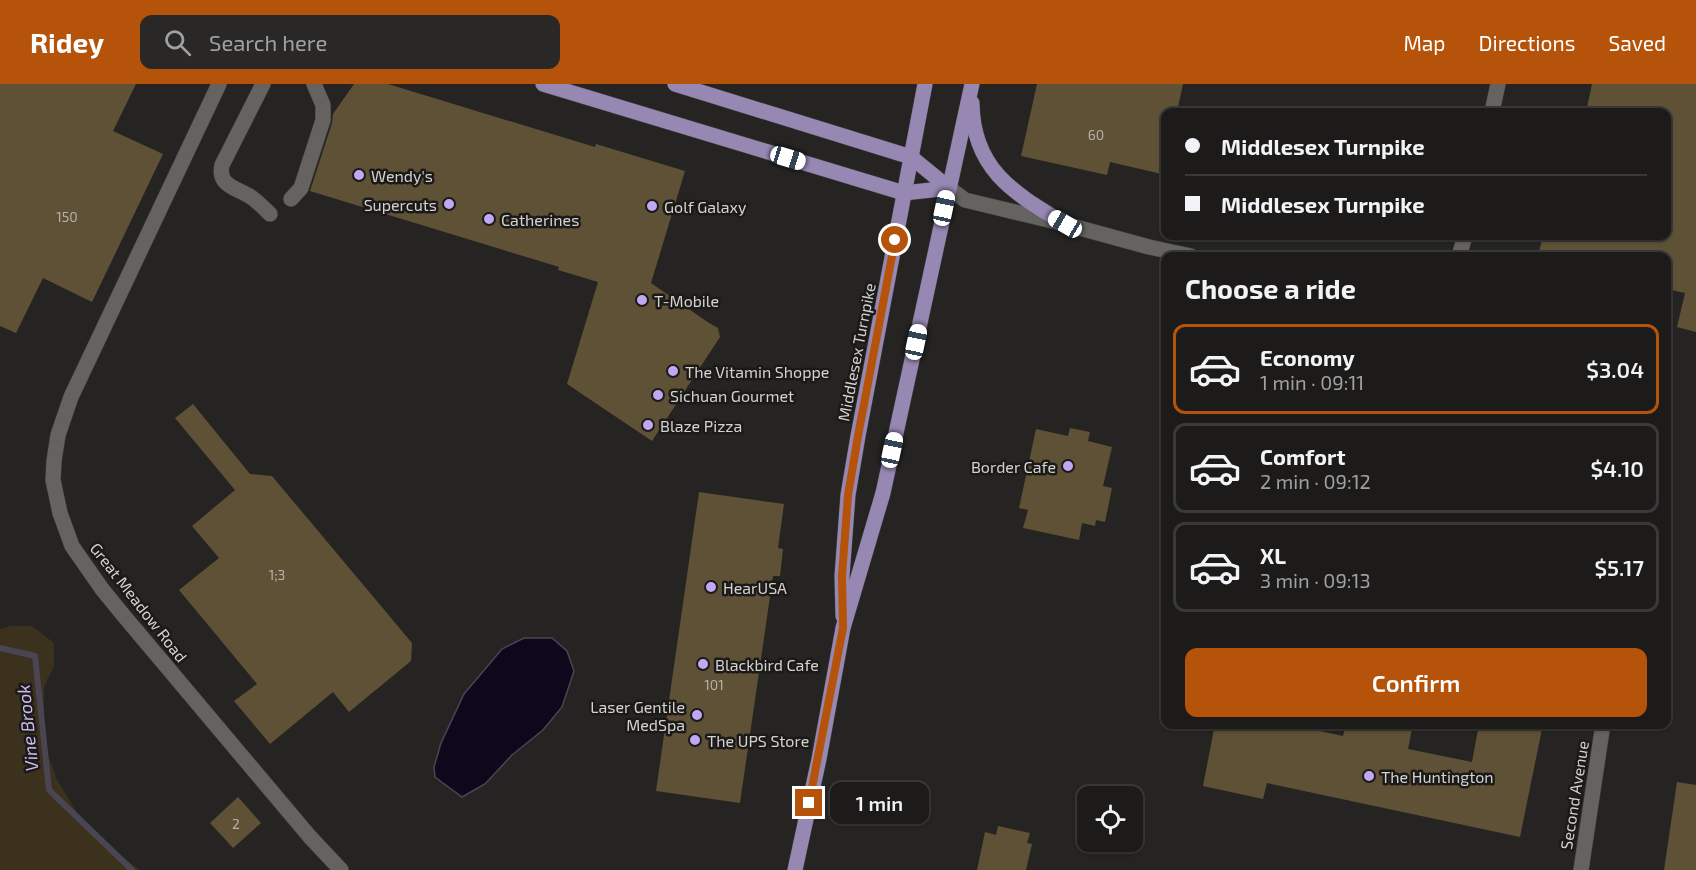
<!DOCTYPE html>
<meta charset="utf-8">
<style>
body{margin:0;font-family:"Exo 2",sans-serif;background:#292827;color:#f1f3f6;height:100vh;display:flex;flex-direction:column;font-size:22px;white-space:nowrap}
*{box-sizing:border-box;margin:0}
p{font-size:20px;color:#a0a1a2}
.icon{flex:none;width:33px;height:33px;fill:none;stroke:currentColor;stroke-width:2;stroke-linecap:round;stroke-linejoin:round}
.map{position:relative;flex:1;overflow:hidden}
.side{position:absolute;left:1161px;top:168px;width:510px;height:477px;display:flex;flex-direction:column;background:#1c1b1a;border-radius:12px;box-shadow:0 2px 4px #0004,0 0 0 2px #3a3939}
.side>*{flex:none}
.guide{position:absolute;left:1161px;top:24px;width:510px;height:132px;border-radius:12px;box-shadow:0 2px 4px #0004,0 0 0 2px #3a3939;display:grid;align-content:center;height:132px;padding:0 24px;background:#1c1b1a}
.tools{position:absolute;left:1077px;top:702px;display:grid;gap:12px}
.tools a{display:grid;place-items:center;width:66px;height:66px;border-radius:12px;background:#1c1b1a;box-shadow:0 2px 4px #0004,0 0 0 2px #3a3939;font-size:30px}
.end{position:absolute;width:27px;height:27px;margin:-14px;border:8px solid #b45309;background:#fff;box-shadow:0 0 0 3px #fff}
.from{border-radius:50%}
.bubble{position:absolute;height:42px;border-radius:12px;background:#1c1b1a;box-shadow:0 2px 4px #0004,0 0 0 2px #3a3939;font-size:20px;font-weight:600;line-height:42px;text-align:center}
.car{position:absolute;width:18px;height:36px;margin:-18px -9px;border-radius:8px;box-shadow:0 0 4px 2px #0007;background:linear-gradient(#fff 24%,#345 0 40%,#fff 0 76%,#345 0 86%,#fff 0)}
.guide b{display:flex;align-items:center;gap:21px;height:57px;font-size:22px}
.guide b+b{border-top:2px solid #3a3939}
.guide i{width:15px;height:15px;background:#f1f3f6}
ul{padding:0;list-style:none}
li{display:flex;align-items:center;gap:18px;height:90px;margin:0 12px 9px;padding:0 12px;border:3px solid #3a3939;border-radius:12px}
li div{flex:1}
li b{display:block;font-size:22px}
li em{font-style:normal;font-weight:600}
li.current{border-color:#b45309}
li>.icon{width:54px;height:54px;stroke-width:1.5}
h2{padding:0 24px;font-size:27px;line-height:72px}
.button{display:flex;gap:12px;margin-top:auto;padding:12px 24px}
.button a{flex:1;height:69px;border-radius:12px;background:#b45309;color:#fff;font-size:24px;font-weight:600;line-height:69px;text-align:center}
header{display:flex;align-items:center;gap:36px;box-sizing:border-box;height:84px;padding:0 30px;background:#b45309;color:#fff}
header strong{font-size:28px}
nav{display:flex;gap:33px;margin-inline-start:auto;font-size:21px}
.search{width:420px;height:54px;background:#292827;display:flex;align-items:center;gap:15px;box-sizing:border-box;padding:0 21px;border-radius:12px;color:#a0a1a2;font-size:22px}
.map>svg:first-child{display:block}
.green{fill:#3b311d}
.water{fill:#0f081d;stroke:#4a4553;stroke-width:1.5}
.lines{fill:none;stroke-linecap:round;stroke-linejoin:round}
.stream{stroke:#4a4553;stroke-width:6}
.building{fill:#5e5136}
.minor-casing{stroke:#41403e;stroke-width:16}
.major-casing{stroke:#41403e;stroke-width:16}
.minor{stroke:#646360;stroke-width:15}
.major{stroke:#9688b2;stroke-width:15}
.route{stroke:#b45309;stroke-width:8}
.poi-dot{fill:#c0a8f3;stroke:#1c1a18;stroke-width:2}
.labels{text-anchor:middle;dominant-baseline:central;stroke-width:5;stroke-linejoin:round;paint-order:stroke}
.number-label{font-size:14px;fill:#b6b2aa}
.poi-label{font-size:16px;fill:#d3d2d0;stroke:#1c1a18;text-anchor:start}
.street-label{font-size:16px;fill:#d3d2d0;stroke:#1c1a18}
.water-label{font-size:18px;font-style:italic;fill:#ccbcf1;stroke:#1c1a18}
</style>
<header>
<strong>Ridey</strong>
<div class="search"><svg class="icon" aria-label="search" viewBox="0 0 24 24"><circle cx="10" cy="10" r="6"/><path d="M15 15l6 6"/></svg>Search here</div>
<nav><a>Map</a><a>Directions</a><a>Saved</a></nav>
</header>
<div class="map">
<svg width="1696" height="786" viewBox="0 0 1696 786">
<rect width="100%" height="100%" fill="#252422"/>
<!-- green -->
<path class="green" d="M 11,542 L 32,542 L 54,559 L 54,582 L 44,603 L 44,635 L 47,668 L 57,696 L 81,735 L 115,767 L 140,786 L 0,786 L 0,545 Z"/>
<!-- water -->
<path class="water" d="M 524,554 L 552,554 L 567,567 L 574,587 L 562,623 L 543,646 L 512,671 L 485,700 L 462,713 L 435,693 L 434,683 L 441,659 L 464,610 L 502,565 Z"/>
<g class="lines">
<!-- stream -->
<path class="stream" d="M 0,564 L 35,572 L 49,706 L 132,786"/>
</g>
<!-- building -->
<g class="building">
<path d="M 0,0 L 136,0 L 113,47 L 163,70 L 92,218 L 43,194 L 16,249 L 0,242 Z"/>
<path d="M 354,0 L 388,0 L 595,63 L 596,60 L 685,87 L 651,199 L 709,239 L 718,244 L 720,253 L 652,357 L 567,300 L 598,198 L 558,186 L 559,183 L 310,107 L 332,39 L 333,30 Z"/>
<path d="M 1037,0 L 1183,0 L 1177,28 L 1166,28 L 1166,91 L 1110,78 L 1107,91 L 1021,72 Z"/>
<path d="M 1592,0 L 1696,0 L 1696,248 L 1677,243 L 1685,209 L 1666,205 L 1666,172 L 1538,172 L 1543,152 L 1666,152 L 1666,28 L 1586,28 Z"/>
<path d="M 193,320 L 250,390 L 272,392 L 412,559 L 411,577 L 349,628 L 333,608 L 270,660 L 234,617 L 257,600 L 179,506 L 219,474 L 192,442 L 235,406 L 175,334 Z"/>
<path d="M 1070,344 L 1090,348 L 1088,357 L 1112,363 L 1103,402 L 1112,404 L 1105,438 L 1096,436 L 1095,442 L 1082,439 L 1079,456 L 1023,444 L 1028,426 L 1019,424 L 1036,345 L 1068,352 Z"/>
<path d="M 699,408 L 784,420 L 778,464 L 783,465 L 780,492 L 773,492 L 740,719 L 656,707 Z"/>
<path d="M 1215,640 L 1288,640 L 1343,652 L 1346,640 L 1413,640 L 1408,665 L 1472,678 L 1479,640 L 1543,640 L 1520,753 L 1267,699 L 1263,715 L 1203,702 Z"/>
<path d="M 1677,698 L 1696,701 L 1696,786 L 1664,786 Z"/>
<path d="M 238,713 L 261,739 L 233,764 L 210,739 Z"/>
<path d="M 998,742 L 1030,749 L 1027,759 L 1032,760 L 1026,786 L 977,786 L 985,748 L 996,751 Z"/>
</g>
<g class="lines">
<!-- minor casing -->
<g class="minor-casing">
<g id="minor">
<path d="M 219,0 L 71,313 L 58,351 L 54,377 L 53,396 L 60,429 L 72,462 L 102,505 L 124,532 L 310,753 L 341,786"/>
<path d="M 263,0 L 222,81 C 217,102 237,104 251,113 C 258,118 264,124 270,130"/>
<path d="M 1492,28 L 1498,0"/>
<path d="M 949,104 L 965,116 L 1065,140 L 1149,163 L 1191,172"/>
<path d="M 291,115 L 301,104 L 323,36 L 323,21 L 314,0"/>
<path d="M 1459,172 L 1465,152"/>
<path d="M 1581,786 L 1603,640"/>
</g>
</g>
<!-- major casing -->
<g class="major-casing">
<g id="major">
<path d="M 543,0 L 904,109 L 949,104"/>
<path d="M 675,0 L 911,73 L 949,104"/>
<path d="M 972,19 C 973,86 1014,109 1065,140"/>
<path d="M 843,532 L 842,492 L 848,411 L 858,352 L 925,0"/>
<path d="M 795,786 L 819,675 L 843,544 L 883,409 L 972,0"/>
</g>
</g>
<!-- minor -->
<use href="#minor" class="minor"/>
<!-- major -->
<use href="#major" class="major"/>
</g>
<g class="lines">
<!-- route -->
<path class="route" d="M 809,719 L 843,544 L 842,492 L 848,411 L 858,352 L 895,156"/>
</g>
<!-- markers -->
<g class="poi-dot">
<circle cx="359" cy="91" r="6"/>
<circle cx="449" cy="120" r="6"/>
<circle cx="652" cy="122" r="6"/>
<circle cx="489" cy="135" r="6"/>
<circle cx="642" cy="216" r="6"/>
<circle cx="673" cy="287" r="6"/>
<circle cx="658" cy="311" r="6"/>
<circle cx="648" cy="341" r="6"/>
<circle cx="1068" cy="382" r="6"/>
<circle cx="711" cy="503" r="6"/>
<circle cx="703" cy="580" r="6"/>
<circle cx="697" cy="631" r="6"/>
<circle cx="695" cy="656" r="6"/>
<circle cx="1369" cy="692" r="6"/>
</g>
<g class="labels">
<!-- number labels -->
<g class="number-label">
<text x="1096" y="50">60</text>
<text x="67" y="132">150</text>
<text x="277" y="490">1;3</text>
<text x="714" y="600">101</text>
<text x="236" y="739">2</text>
</g>
<!-- poi labels -->
<g class="poi-label">
<text x="371" y="91">Wendy's</text>
<text x="437" y="120" text-anchor="end">Supercuts</text>
<text x="664" y="122">Golf Galaxy</text>
<text x="501" y="135">Catherines</text>
<text x="654" y="216">T-Mobile</text>
<text x="685" y="287">The Vitamin Shoppe</text>
<text x="670" y="311">Sichuan Gourmet</text>
<text x="660" y="341">Blaze Pizza</text>
<text x="1056" y="382" text-anchor="end">Border Cafe</text>
<text x="723" y="503">HearUSA</text>
<text x="715" y="580">Blackbird Cafe</text>
<text x="685" y="622" text-anchor="end">Laser Gentile<tspan x="685" dy="18">MedSpa</tspan></text>
<text x="707" y="656">The UPS Store</text>
<text x="1381" y="692">The Huntington</text>
</g>
<!-- street labels -->
<g class="street-label">
<text transform="translate(856 268) rotate(-79)">Middlesex Turnpike</text>
<text transform="translate(139 518) rotate(52)">Great Meadow Road</text>
<text transform="translate(1574 711) rotate(-81)">Second Avenue</text>
</g>
<!-- water labels -->
<g class="water-label">
<text transform="translate(27 644) rotate(-96)">Vine Brook</text>
</g>
</g>
</svg>
<div class="tools">
<a><svg class="icon" aria-label="locate" viewBox="0 0 24 24"><circle cx="12" cy="12" r="6"/><path d="M12 2v4M12 18v4M2 12h4M18 12h4"/></svg></a>
</div>
<i class="end from" style="left:895px;top:156px"></i>
<i class="end" style="left:809px;top:719px"></i>
<div class="bubble" style="left:830px;top:698px;width:99px">1 min</div>
<i class="car" style="left:788px;top:74px;rotate:107deg"></i>
<i class="car" style="left:944px;top:124px;rotate:12deg"></i>
<i class="car" style="left:1065px;top:140px;rotate:300deg"></i>
<i class="car" style="left:916px;top:258px;rotate:12deg"></i>
<i class="car" style="left:892px;top:366px;rotate:12deg"></i>
<div class="guide">
<b><i class="from"></i>Middlesex Turnpike</b>
<b><i></i>Middlesex Turnpike</b>
</div>
<section class="side">
<h2>Choose a ride</h2>
<ul>
<li class="current"><svg class="icon" aria-label="car" viewBox="0 0 24 24"><path d="M5 17H2v-5l4-1 3-4h7l3 4 3 1v5h-3M9 17h6M6 11h13"/><circle cx="7" cy="17" r="2"/><circle cx="17" cy="17" r="2"/></svg><div><b>Economy</b><p>1 min · 09:11</p></div><em>$3.04</em></li>
<li><svg class="icon" aria-label="car" viewBox="0 0 24 24"><path d="M5 17H2v-5l4-1 3-4h7l3 4 3 1v5h-3M9 17h6M6 11h13"/><circle cx="7" cy="17" r="2"/><circle cx="17" cy="17" r="2"/></svg><div><b>Comfort</b><p>2 min · 09:12</p></div><em>$4.10</em></li>
<li><svg class="icon" aria-label="car" viewBox="0 0 24 24"><path d="M5 17H2v-5l4-1 3-4h7l3 4 3 1v5h-3M9 17h6M6 11h13"/><circle cx="7" cy="17" r="2"/><circle cx="17" cy="17" r="2"/></svg><div><b>XL</b><p>3 min · 09:13</p></div><em>$5.17</em></li>
</ul>
<div class="button"><a>Confirm</a></div>
</section>
</div>
